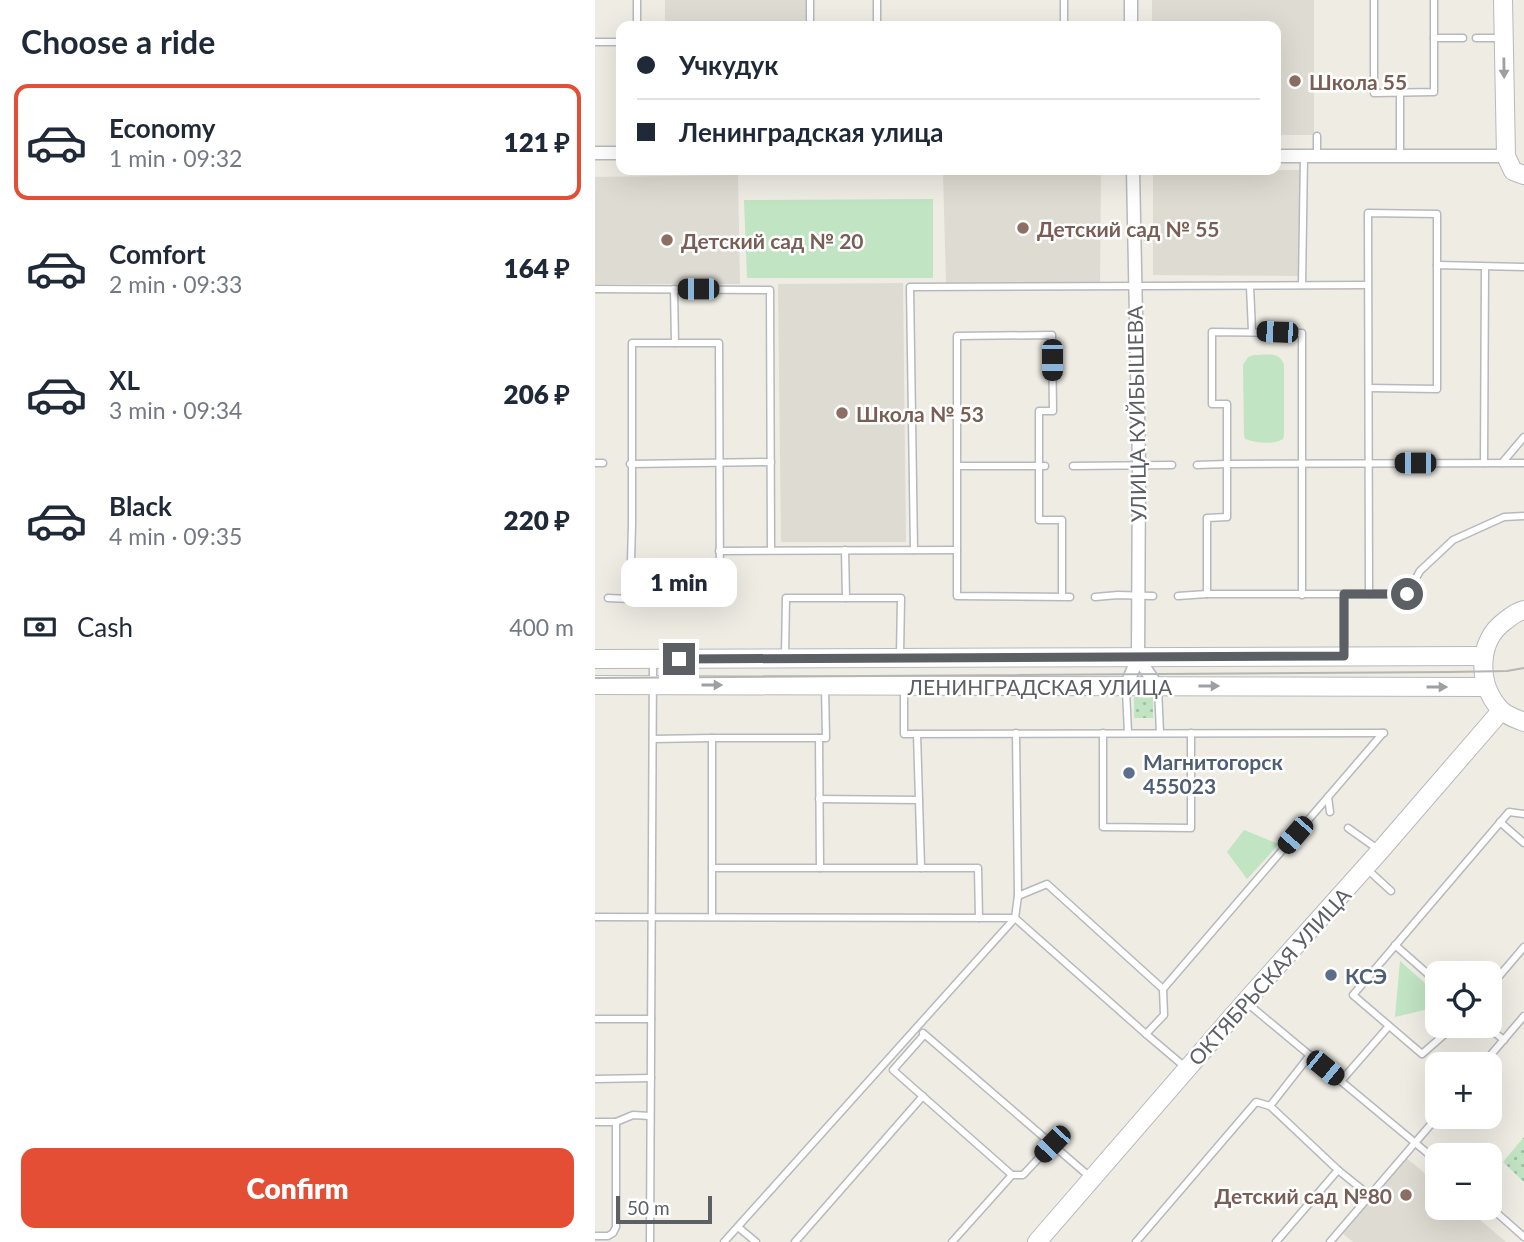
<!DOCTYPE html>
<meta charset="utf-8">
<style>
body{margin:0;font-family:Lato,sans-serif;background:#f2f2f3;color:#1f2937;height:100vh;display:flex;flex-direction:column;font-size:26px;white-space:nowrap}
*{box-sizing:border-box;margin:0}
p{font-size:23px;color:#747a83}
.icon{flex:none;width:38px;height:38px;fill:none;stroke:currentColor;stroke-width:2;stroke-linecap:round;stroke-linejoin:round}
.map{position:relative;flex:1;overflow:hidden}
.panel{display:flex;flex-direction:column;background:#fff;width:595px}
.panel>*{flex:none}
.hud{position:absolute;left:21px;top:21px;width:665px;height:154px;border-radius:14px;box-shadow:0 7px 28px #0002;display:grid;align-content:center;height:154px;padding:0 21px;background:#fff}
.buttons{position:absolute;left:830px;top:961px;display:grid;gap:14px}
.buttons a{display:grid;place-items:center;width:77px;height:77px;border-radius:14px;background:#fff;box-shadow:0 7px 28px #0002;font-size:35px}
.scale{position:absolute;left:21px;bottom:18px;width:96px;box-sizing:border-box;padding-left:7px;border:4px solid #5c5f64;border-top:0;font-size:19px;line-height:24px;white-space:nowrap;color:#5c5f64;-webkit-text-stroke:5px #fff;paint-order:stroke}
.end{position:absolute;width:32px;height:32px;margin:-16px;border:9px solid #5c5f64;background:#fff;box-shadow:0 0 0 4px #fff}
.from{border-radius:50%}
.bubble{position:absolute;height:49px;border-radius:14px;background:#fff;box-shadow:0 7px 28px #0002;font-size:23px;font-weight:800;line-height:49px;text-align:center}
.car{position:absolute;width:21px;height:42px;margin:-21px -10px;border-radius:9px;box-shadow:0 0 5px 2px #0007;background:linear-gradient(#222 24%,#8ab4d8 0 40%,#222 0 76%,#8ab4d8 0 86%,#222 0)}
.hud b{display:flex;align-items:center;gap:24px;height:66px;font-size:26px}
.hud b+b{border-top:2px solid #e0e1e3}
.hud i{width:18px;height:18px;background:#1f2937}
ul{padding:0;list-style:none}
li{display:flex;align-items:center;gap:21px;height:116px;margin:0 14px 10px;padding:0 7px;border:4px solid transparent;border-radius:14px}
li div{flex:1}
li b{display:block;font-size:26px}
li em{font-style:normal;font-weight:800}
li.on{border-color:#e34e34}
li>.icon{width:63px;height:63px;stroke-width:1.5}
h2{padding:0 21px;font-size:32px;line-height:84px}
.pay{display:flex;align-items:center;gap:18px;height:77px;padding:0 21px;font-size:26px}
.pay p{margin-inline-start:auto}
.button{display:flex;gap:14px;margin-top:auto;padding:14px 21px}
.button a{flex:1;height:80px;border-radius:14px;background:#e34e34;color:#fff;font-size:28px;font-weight:800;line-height:80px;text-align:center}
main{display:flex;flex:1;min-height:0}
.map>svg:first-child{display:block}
.education{fill:#dedbd2}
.grass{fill:url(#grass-dots)}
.park{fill:#c1e4c3}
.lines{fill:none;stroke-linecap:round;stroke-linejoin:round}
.lane-casing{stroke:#b6b9bd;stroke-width:9}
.street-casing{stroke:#b6b9bd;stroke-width:15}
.secondary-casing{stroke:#b7b9bf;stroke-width:20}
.lane{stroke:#fff;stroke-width:6}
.street{stroke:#fff;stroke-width:12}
.secondary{stroke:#fff;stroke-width:18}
.tram{stroke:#b4b5b5;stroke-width:2}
.oneway{fill:#9d9fa2}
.route{stroke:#5c5f64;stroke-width:9}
.education-dot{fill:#8d6e63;stroke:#fff;stroke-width:2.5}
.service-dot{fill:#5c6f8a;stroke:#fff;stroke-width:2.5}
.labels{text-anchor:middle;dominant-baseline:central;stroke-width:5;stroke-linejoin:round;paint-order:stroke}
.education-label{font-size:21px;font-weight:bold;fill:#785e54;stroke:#fff;text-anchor:start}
.street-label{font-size:21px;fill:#5c5f64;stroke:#fff}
.service-label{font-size:21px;font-weight:bold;fill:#4e5e75;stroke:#fff;text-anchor:start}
</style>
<main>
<section class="panel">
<h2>Choose a ride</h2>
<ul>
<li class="on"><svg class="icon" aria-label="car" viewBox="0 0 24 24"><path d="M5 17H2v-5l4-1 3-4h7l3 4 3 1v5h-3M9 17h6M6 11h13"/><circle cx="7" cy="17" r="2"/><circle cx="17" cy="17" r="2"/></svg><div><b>Economy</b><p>1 min · 09:32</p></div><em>121 ₽</em></li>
<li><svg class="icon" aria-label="car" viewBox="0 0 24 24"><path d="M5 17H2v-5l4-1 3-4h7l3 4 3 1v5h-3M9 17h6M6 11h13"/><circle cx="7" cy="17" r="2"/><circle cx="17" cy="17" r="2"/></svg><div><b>Comfort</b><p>2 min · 09:33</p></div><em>164 ₽</em></li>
<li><svg class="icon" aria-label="car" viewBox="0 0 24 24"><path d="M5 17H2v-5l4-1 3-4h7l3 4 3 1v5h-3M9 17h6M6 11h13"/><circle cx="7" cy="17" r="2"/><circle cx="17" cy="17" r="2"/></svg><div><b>XL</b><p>3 min · 09:34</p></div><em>206 ₽</em></li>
<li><svg class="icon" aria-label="car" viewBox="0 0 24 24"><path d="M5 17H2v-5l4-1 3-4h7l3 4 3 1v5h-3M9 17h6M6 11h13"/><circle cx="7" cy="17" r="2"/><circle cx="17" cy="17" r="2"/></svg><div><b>Black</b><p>4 min · 09:35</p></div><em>220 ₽</em></li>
</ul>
<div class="pay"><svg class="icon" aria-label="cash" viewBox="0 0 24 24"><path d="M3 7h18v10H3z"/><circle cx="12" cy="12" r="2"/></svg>Cash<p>400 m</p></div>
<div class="button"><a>Confirm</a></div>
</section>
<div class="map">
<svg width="929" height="1242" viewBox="0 0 929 1242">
<defs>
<pattern id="grass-dots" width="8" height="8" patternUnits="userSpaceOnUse" patternTransform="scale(1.75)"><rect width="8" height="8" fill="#c1e4c3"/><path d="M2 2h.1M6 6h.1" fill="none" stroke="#a0bca2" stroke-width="1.8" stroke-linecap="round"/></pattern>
</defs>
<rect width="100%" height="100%" fill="#eeece3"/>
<!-- education -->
<g class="education">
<rect x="70" y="0" width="143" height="26"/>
<path d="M 557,0 L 719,0 L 719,135 L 681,135 L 681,26 L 557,26 Z"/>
<path d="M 558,170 L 705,170 L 705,276 L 558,275 Z"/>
<path d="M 506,172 L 505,282 L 351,283 L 348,173 Z"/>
<path d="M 143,175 L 145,284 L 0,284 L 0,177 Z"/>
<path d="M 308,283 L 311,542 L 186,542 L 183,284 Z"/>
<path d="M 810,1157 L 842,1183 L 842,1208 L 871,1208 L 911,1242 L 758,1242 L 748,1234 Z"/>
</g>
<!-- grass -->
<g class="grass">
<rect x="539" y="697" width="19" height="21"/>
<path d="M 929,1137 L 929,1182 L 908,1162 Z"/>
</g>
<!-- park -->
<g class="park">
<path d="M 338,199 L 338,278 L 152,278 L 149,200 Z"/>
<path d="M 659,355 C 670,355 685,351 689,365 L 689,435 L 688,439 C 678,445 661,443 650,439 L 649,435 L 648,365 L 653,357 Z"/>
<path d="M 649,830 L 684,844 L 652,879 L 632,852 Z"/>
<path d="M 805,961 L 842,994 L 842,1007 L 800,1017 Z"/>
</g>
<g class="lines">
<!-- lane casing -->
<g class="lane-casing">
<g id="lane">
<path d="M 42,0 L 42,26"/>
<path d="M 282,0 L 282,26"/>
<path d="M 469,0 L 469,26"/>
<path d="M 779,0 L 779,93 L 839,92 L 839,38 L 868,38"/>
<path d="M 839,0 L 839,38"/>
<path d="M 215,26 L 215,0"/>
<path d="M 881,38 L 906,38"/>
<path d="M 0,42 L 26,42"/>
<path d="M 722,136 L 722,156"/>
<path d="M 805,157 L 805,93"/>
<path d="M 707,285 L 709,156"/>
<path d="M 655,286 L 657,331"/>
<path d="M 0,289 L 175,290 L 176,550"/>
<path d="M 79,289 L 80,343"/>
<path d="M 37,343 L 124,343 L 125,598 L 35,599 L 37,524 Z"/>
<path d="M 774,388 L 842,389 L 842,265 L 929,267"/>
<path d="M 0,463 L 8,463"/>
<path d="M 889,463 L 890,267"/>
<path d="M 907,463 L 929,437"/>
<path d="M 35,464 L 176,462"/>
<path d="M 602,465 L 632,464 L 929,463"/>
<path d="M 363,466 L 450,466"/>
<path d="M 478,466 L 577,465"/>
<path d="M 250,550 L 251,598"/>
<path d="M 319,550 L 315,287 L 772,285"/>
<path d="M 124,551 L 362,550"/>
<path d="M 612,594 L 612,518 L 632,517 L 632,404 L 617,404 L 617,332 L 707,333 L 707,595"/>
<path d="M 774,594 L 773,213 L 842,214 L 842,265"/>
<path d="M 467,596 L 467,520 L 444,520 L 444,411 L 458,411 L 457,335 L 362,336 L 362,596 L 475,597"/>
<path d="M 583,596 L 612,594 L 812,594 L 825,571 L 858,540 L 909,517 L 929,516"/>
<path d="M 500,597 L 523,595 L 558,596"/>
<path d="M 13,598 L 35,599"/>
<path d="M 749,656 L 749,594"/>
<path d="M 190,657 L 191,598 L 306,598 L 305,655"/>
<path d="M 230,686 L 231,738 L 117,738 L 117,868 L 383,868 L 384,918"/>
<path d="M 309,687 L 309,734 L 789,733"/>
<path d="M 563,688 L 565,733"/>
<path d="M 531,690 L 533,733"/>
<path d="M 421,733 L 423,896 L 452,884 L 568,989"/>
<path d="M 508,733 L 508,827 L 596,828 L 596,733"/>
<path d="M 224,738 L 225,868"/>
<path d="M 58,739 L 117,738"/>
<path d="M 733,797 L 735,812"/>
<path d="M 224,799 L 324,800 L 322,734"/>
<path d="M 324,800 L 326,868"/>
<path d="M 905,822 L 929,843"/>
<path d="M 753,828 L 784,850"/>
<path d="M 117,868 L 117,917"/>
<path d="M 772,869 L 796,891"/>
<path d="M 0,917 L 420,918 L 551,1034 L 590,1067"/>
<path d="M 800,945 L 842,982"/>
<path d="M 894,988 L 929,947"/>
<path d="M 652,1003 L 842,1161"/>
<path d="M 0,1019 L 56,1019"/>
<path d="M 859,1026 L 827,1054 L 758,995 L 914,812 L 929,814"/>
<path d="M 891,1026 L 909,1040"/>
<path d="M 328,1033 L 495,1177"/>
<path d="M 551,1034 L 569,1015 L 568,989 L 788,733"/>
<path d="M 329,1035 L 298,1070 L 417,1175 L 428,1175 L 457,1144"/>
<path d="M 888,1064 L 929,1016"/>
<path d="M 0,1079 L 56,1078"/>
<path d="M 746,1081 L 794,1026"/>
<path d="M 675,1106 L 743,1170 L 774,1195"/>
<path d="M 0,1122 L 21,1122 L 38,1115 L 55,1116"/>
<path d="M 838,1180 L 842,1175"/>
<path d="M 894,1206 L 929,1237"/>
<path d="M 143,1227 L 161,1242"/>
<path d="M 0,1236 L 13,1236 L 18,1233 L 21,1227 L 21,1122"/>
<path d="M 55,1242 L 58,659"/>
<path d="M 129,1242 L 420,918 L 423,896"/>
<path d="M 200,1242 L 328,1096"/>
<path d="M 357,1242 L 417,1175"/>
<path d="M 541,1242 L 661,1102 L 675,1106 L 715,1055"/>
<path d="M 681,1242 L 743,1170"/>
<path d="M 735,1242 L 843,1116"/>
</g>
</g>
<!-- street casing -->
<g class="street-casing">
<g id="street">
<path d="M 536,26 L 536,0"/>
<path d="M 0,153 L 26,153"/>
<path d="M 681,156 L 911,156"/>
<path d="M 543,658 L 562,686"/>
<path d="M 531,686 L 543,658 L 544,465 L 538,170"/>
</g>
</g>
<!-- secondary casing -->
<g class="secondary-casing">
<g id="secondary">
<path d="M 908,0 L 911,156 L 918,171 L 929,175"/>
<path d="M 929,610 C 921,612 916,616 910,621 C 882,641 882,684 905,709 C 910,715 921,719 929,722"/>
<path d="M 0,659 L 888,656"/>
<path d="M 0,685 L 891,687"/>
<path d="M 442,1242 L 650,1002 L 785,851 L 906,711"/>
</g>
</g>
<!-- lane -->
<use href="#lane" class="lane"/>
<!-- street -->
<use href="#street" class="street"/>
<!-- secondary -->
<use href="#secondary" class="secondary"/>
<!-- tram -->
<path class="tram" d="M 0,678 L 854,672 L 912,671 L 929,668"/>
</g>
<!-- one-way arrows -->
<defs><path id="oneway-solid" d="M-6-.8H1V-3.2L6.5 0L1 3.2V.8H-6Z" transform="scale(1.75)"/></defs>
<g class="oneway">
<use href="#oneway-solid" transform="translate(909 68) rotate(89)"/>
<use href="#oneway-solid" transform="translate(117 685)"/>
<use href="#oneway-solid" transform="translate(614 686)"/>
<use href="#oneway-solid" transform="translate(842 687)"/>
</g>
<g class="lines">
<!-- route -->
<path class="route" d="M 84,659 L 749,656 L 749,594 L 812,594"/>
</g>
<!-- markers -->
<g class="education-dot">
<circle cx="700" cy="81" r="7"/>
<circle cx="428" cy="228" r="7"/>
<circle cx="72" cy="240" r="7"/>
<circle cx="247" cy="413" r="7"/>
<circle cx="811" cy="1195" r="7"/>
</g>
<g class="service-dot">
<circle cx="534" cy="773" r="7"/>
<circle cx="736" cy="975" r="7"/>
</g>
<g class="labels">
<!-- education labels -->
<g class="education-label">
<text x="714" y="81">Школа 55</text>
<text x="442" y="228">Детский сад № 55</text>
<text x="86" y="240">Детский сад № 20</text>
<text x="261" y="413">Школа № 53</text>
<text x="797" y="1195" text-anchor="end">Детский сад №80</text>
</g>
<!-- street labels -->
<g class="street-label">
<text transform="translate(541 414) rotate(-91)">УЛИЦА КУЙБЫШЕВА</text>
<text x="445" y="686">ЛЕНИНГРАДСКАЯ УЛИЦА</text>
<text transform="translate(674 976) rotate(-48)">ОКТЯБРЬСКАЯ УЛИЦА</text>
</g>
<!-- service labels -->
<g class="service-label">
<text x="548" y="761">Магнитогорск<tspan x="548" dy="24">455023</tspan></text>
<text x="750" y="975">КСЭ</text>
</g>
</g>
</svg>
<div class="buttons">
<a><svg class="icon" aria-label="locate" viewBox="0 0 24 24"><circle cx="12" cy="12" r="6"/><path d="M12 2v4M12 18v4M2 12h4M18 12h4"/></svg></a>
<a>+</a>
<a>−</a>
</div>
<div class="scale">50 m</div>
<i class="end from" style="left:812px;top:594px"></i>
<i class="end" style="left:84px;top:659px"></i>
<div class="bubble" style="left:26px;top:558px;width:116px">1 min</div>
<i class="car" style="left:103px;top:289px;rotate:270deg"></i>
<i class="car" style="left:682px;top:332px;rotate:272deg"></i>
<i class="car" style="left:457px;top:360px;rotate:180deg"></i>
<i class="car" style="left:820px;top:463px;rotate:270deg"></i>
<i class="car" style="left:700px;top:835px;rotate:221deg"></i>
<i class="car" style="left:730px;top:1068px;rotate:129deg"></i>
<i class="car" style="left:457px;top:1144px;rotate:224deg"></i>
<div class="hud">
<b><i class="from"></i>Учкудук</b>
<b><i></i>Ленинградская улица</b>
</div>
</div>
</main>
